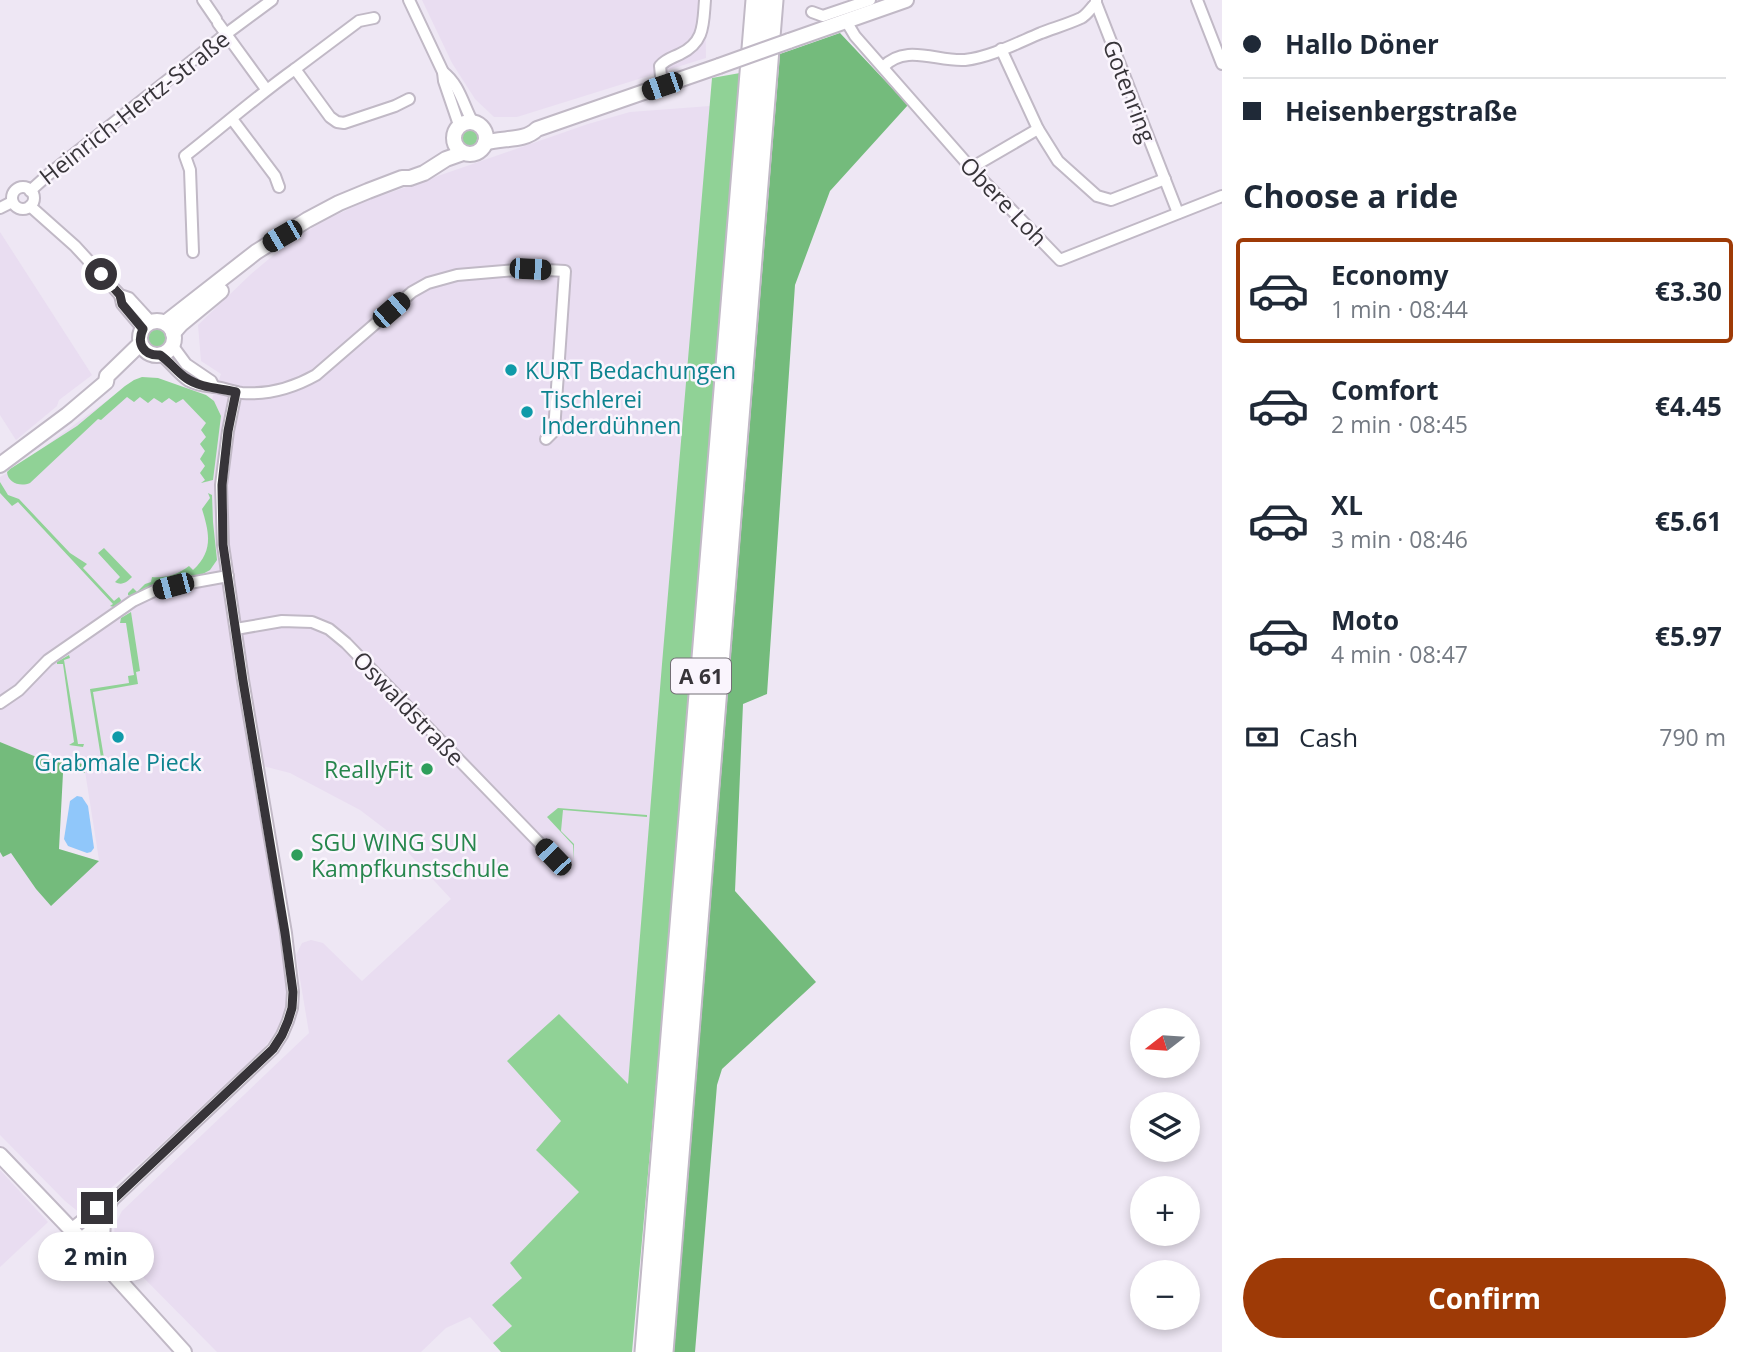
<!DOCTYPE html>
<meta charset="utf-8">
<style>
body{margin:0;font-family:"Open Sans",sans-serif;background:#f2f2f3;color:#1f2937;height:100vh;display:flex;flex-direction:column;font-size:26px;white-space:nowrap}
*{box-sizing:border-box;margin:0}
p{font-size:23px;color:#747a83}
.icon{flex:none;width:38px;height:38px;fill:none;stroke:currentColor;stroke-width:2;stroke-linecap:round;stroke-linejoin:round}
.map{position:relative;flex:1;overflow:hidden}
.drawer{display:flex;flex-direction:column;background:#fff;width:525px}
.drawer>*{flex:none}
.banner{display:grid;align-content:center;height:154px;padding:0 21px;background:#fff}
.needle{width:46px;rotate:253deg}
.tools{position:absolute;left:1130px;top:1008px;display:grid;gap:14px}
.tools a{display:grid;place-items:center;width:70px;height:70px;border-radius:50%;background:#fff;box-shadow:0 4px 10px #0003;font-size:35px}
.end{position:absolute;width:32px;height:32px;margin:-16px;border:9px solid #373439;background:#fff;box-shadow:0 0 0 4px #fff}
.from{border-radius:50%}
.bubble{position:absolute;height:49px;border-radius:24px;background:#fff;box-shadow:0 4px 10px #0003;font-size:23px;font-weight:700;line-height:49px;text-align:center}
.car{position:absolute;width:21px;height:42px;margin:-21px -10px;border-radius:9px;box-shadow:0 0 5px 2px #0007;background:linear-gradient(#222 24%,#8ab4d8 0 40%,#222 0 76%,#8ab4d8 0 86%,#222 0)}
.banner b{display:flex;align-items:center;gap:24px;height:66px;font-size:26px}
.banner b+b{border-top:2px solid #e0e1e3}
.banner i{width:18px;height:18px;background:#1f2937}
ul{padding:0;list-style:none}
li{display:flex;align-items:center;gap:21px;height:105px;margin:0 14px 10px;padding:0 7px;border:4px solid transparent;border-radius:7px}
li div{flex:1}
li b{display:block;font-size:26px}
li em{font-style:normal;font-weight:700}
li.on{border-color:#9e3a06}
li>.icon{width:63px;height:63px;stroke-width:1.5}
h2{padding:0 21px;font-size:32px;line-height:84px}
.pay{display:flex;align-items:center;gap:18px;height:77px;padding:0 21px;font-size:26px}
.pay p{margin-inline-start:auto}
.cta{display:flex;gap:14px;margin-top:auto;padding:14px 21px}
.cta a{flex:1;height:80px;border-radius:42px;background:#9e3a06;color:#fff;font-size:28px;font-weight:700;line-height:80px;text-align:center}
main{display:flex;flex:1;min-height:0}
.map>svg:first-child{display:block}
.built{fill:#e9ddf1}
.green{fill:#90d296}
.forest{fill:#74bb7c}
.water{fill:#90c7fa}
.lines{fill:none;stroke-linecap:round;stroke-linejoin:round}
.minor-casing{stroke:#c1b9c6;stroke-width:14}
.tertiary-casing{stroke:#c1b9c6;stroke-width:18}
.motorway-casing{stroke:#c1b9c6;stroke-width:23}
.minor{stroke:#fff;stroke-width:10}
.tertiary{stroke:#fff;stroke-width:14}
.motorway{stroke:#fff;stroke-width:19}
.tertiary-bridge-casing{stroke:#c1b9c6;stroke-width:18;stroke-linecap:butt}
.tertiary-bridge{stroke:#fff;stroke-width:14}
.route{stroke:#373439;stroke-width:9}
.culture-dot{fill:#0f9aa8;stroke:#faf5fd;stroke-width:2.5}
.leisure-dot{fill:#2e9e5b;stroke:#faf5fd;stroke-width:2.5}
.labels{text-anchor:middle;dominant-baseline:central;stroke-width:5;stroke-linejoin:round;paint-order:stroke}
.shield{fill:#faf5fd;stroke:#726e74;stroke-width:2}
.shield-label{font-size:21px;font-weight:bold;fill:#373439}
.street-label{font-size:23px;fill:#373439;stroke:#faf5fd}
.culture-label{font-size:23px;fill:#0d838f;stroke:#faf5fd;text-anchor:start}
.leisure-label{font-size:23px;fill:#27864d;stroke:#faf5fd;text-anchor:end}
</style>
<main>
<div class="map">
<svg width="1222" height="1352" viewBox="0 0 1222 1352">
<rect width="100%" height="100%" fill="#eee7f4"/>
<!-- built -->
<g class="built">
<path d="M 422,0 L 705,0 L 706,58 L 517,117 L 494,117 L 475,99 L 452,63 Z"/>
<path d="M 710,106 L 628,1085 L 562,1122 L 537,1150 L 579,1192 L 510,1263 L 522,1277 L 512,1326 L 493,1343 L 470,1317 L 446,1328 L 421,1352 L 217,1352 L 125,1259 L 115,1238 L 114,1226 L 122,1211 L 309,1033 L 296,955 L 302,943 L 311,940 L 323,943 L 362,981 L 451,899 L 389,832 L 360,810 L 290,773 L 251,763 L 287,983 L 287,1003 L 283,1016 L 277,1031 L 262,1050 L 145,1159 L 84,1211 L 80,1213 L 65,1201 L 0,1135 L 0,852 L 4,857 L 11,853 L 36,889 L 51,905 L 99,860 L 84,765 L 39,758 L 0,742 L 0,477 L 14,469 L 131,383 L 164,381 L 199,392 L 212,399 L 221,374 L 201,361 L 198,325 L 251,274 L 289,242 L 322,222 L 363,202 L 588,124 L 630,112 Z"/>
<path d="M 0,232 L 92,375 L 59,400 L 57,406 L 16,440 L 0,415 Z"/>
<path d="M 0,1170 L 48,1222 L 0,1267 Z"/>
</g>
<!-- green -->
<g class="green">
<path d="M 740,73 L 679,828 L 632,1352 L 501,1352 L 493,1343 L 512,1326 L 492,1305 L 522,1278 L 510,1263 L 579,1192 L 536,1150 L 561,1121 L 507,1061 L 559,1014 L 628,1084 L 662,664 L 712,78 Z"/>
<circle cx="470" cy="138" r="10"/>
<circle cx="157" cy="339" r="11"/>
<path d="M 142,377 L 158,378 L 206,395 L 214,401 L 221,416 L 213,480 L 201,483 L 205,480 L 200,473 L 205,466 L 200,459 L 205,451 L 200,444 L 206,437 L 201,430 L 206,423 L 183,399 L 176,403 L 169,398 L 162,403 L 154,398 L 148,403 L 140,397 L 134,402 L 127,397 L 101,420 L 98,419 L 30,483 C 20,487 8,483 7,472 L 10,469 L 77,426 L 125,386 L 134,380 Z"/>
<path d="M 0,482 L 8,495 L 19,499 L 70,553 L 87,564 L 83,568 L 114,601 L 119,597 L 121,600 L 120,603 L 114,607 L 110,606 L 113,604 L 18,502 L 12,506 L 0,493 Z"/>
<path d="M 208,493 L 212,495 L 213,522 L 217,560 L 210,570 L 199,576 L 164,582 L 130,596 L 128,595 L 128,593 L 133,588 L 137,592 L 145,584 L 151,582 L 152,577 C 167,578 177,575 189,566 L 193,570 C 214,551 209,532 202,509 L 210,498 Z"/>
<path d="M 104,548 L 132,577 C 127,582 122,586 115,582 L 120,577 L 98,553 Z"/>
<path d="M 131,612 L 140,671 L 136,672 L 138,684 L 93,692 L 105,764 L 102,764 L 90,689 L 129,683 L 128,676 L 134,675 L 126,623 L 120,623 L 121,618 Z"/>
<path d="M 69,655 L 70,658 L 64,660 L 78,744 L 84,744 L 83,747 L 69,745 L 74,742 L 63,664 L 57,664 L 57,662 Z"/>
<path d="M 558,808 L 647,815 L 647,817 L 563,810 L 561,831 L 574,844 L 573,860 L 573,845 L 547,817 Z"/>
</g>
<!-- forest -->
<g class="forest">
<path d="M 840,33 L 908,105 L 830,191 L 795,285 L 767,694 L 743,704 L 735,891 L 816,982 L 722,1069 L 717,1085 L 695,1352 L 674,1352 L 780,54 Z"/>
<path d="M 0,742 L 39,758 L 84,764 L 85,773 L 63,773 L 59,849 L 99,861 L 51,906 L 36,889 L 11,853 L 3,857 L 0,852 Z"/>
</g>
<!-- water -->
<path class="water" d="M 77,796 L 82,797 L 88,806 L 94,848 L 91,852 L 87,853 L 68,846 L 64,839 L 70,801 Z"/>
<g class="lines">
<!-- minor casing -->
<g class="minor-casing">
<g id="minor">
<path d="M 203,0 L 216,19"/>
<path d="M 409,0 L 443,72 L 444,81 L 459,125"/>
<path d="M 1197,0 L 1222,64"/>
<path d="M 1096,3 L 1178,213"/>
<path d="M 812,12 L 823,16 L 870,0"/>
<path d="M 846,21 L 855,36 L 971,168 L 1060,260 L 1222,196"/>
<path d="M 218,23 L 266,89"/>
<path d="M 1001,49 L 1038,129 L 1058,161 L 1097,196 L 1111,200 L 1165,179"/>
<path d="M 883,67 C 906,43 937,62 965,60 C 991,57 1017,43 1041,33 C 1054,28 1068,24 1081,18 C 1087,15 1091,8 1096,3 L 1096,0"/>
<path d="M 295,69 L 359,21 L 374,18"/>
<path d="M 443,72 C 459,84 463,104 472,121"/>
<path d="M 662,86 L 660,66 C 666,59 672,58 680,54 C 705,42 703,24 705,0"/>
<path d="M 232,119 L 275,176 L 279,187"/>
<path d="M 971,168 L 1038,129"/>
<circle cx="23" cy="198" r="11"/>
<path d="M 30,191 L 49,174 L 226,34 L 272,0"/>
<path d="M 30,206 L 75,246 L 120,295 L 129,298 L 151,322"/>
<path d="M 0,208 L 12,202"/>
<path d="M 193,252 L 190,170 L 185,156 C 222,127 257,96 295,69 L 330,117 L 337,122 L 344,123 L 395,106 L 409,99"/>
<path d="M 120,295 L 122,304 L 143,329"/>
<path d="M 172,345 L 186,364 L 211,381 L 214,387"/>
<path d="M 161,355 C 171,363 178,374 189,381 C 198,386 206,386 215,387 C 224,388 233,392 242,393 C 269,395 293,388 316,375 L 412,292 L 428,283 L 457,275 L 529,269 L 565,271 L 554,431 L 546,439"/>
<path d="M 236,629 L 282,621 L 312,622 L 329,629 L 346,643 L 553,857"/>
<path d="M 0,703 L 19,690 L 48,660 L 133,601 L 154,591 L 173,586 L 228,576"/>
<path d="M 71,1229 L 103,1203 L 112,1201 L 273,1049 L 282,1035 L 288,1021 L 292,1008 L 293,992 L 286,933 L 243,680 L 223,545 L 221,485 L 228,431 L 236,392"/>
<path d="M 80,1239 C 93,1227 107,1218 112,1201"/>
</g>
</g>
<!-- tertiary casing -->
<g class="tertiary-casing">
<g id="tertiary">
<path d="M 789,41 L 906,0"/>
<circle cx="470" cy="138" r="16"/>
<path d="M 485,143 C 502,137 524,142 537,129 L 719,66"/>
<circle cx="157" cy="338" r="17"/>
<path d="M 165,323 L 256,252 L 307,220 L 339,203 L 368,191 L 402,178 L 410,178 L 424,173 L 446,159 L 463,153"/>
<path d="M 173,333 L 181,324 L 221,291"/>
<path d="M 0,465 L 67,415 L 106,382 L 107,376 L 140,344"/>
<path d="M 0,1155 L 108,1268 L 184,1352"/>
<path d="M 103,1218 L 102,1243 L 108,1267"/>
</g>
</g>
<!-- motorway casing -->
<g class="motorway-casing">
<g id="motorway">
<path d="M 645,1352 L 756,0"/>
<path d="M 663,1352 L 773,0"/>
</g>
</g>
<!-- minor -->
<use href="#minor" class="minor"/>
<!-- tertiary -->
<use href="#tertiary" class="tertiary"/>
<!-- motorway -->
<use href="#motorway" class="motorway"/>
<!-- tertiary-bridge casing -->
<g class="tertiary-bridge-casing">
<path id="tertiary-bridge" d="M 719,66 L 789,41"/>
</g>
<!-- tertiary-bridge -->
<use href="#tertiary-bridge" class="tertiary-bridge"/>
</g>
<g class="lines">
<!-- route -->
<path class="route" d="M 97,1208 L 103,1203 L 112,1201 L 273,1049 L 282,1035 L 288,1021 L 292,1008 L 293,992 L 285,933 L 243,681 L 223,545 L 222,485 L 228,431 L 236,392 C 219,388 200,388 186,378 C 177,372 170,362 160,355 C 144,356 136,344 143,329 L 122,304 L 120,295 L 101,274"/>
</g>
<!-- markers -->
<g class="culture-dot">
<circle cx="511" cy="370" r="7"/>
<circle cx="527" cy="412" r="7"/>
<circle cx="118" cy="737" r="7"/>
</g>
<g class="leisure-dot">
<circle cx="427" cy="769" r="7"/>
<circle cx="297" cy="855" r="7"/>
</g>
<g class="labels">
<!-- shield labels -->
<rect class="shield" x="671" y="658.5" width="60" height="35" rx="5"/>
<g class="shield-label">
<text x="701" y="676">A 61</text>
</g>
<!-- street labels -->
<g class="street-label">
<text transform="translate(1130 91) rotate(69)">Gotenring</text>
<text transform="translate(134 107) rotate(-38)">Heinrich-Hertz-Straße</text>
<text transform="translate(1004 201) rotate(46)">Obere Loh</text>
<text transform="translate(409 708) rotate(46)">Oswaldstraße</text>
</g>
<!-- culture labels -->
<g class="culture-label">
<text x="525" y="370">KURT Bedachungen</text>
<text x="541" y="399">Tischlerei<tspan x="541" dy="26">Inderdühnen</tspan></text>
<text x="118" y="762" text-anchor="middle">Grabmale Pieck</text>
</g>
<!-- leisure labels -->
<g class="leisure-label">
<text x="413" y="769">ReallyFit</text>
<text x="311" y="842" text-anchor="start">SGU WING SUN<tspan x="311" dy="26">Kampfkunstschule</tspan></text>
</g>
</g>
</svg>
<div class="tools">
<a><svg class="needle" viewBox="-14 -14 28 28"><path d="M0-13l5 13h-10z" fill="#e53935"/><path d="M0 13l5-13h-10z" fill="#747a83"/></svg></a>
<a><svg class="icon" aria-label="layers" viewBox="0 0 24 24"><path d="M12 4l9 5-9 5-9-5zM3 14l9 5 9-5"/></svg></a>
<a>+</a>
<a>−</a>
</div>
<i class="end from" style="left:101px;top:274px"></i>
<i class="end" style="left:97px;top:1208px"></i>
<div class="bubble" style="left:38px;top:1232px;width:116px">2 min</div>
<i class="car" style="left:662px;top:86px;rotate:251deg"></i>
<i class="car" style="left:282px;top:236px;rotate:240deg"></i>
<i class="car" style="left:530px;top:269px;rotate:93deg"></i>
<i class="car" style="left:391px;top:310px;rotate:49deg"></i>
<i class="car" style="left:173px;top:586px;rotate:255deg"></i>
<i class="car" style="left:553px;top:857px;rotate:316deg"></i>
</div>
<section class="drawer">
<div class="banner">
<b><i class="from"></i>Hallo Döner</b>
<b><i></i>Heisenbergstraße</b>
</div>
<h2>Choose a ride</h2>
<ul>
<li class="on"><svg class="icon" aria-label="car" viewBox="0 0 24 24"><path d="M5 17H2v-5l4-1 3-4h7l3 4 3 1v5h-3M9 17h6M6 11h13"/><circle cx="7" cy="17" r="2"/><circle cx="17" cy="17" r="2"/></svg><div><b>Economy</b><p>1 min · 08:44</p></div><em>€3.30</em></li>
<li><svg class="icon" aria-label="car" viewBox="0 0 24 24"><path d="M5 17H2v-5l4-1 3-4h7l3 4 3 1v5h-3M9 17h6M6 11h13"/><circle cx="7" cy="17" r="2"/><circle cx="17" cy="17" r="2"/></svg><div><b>Comfort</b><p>2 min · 08:45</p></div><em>€4.45</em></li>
<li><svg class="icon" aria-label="car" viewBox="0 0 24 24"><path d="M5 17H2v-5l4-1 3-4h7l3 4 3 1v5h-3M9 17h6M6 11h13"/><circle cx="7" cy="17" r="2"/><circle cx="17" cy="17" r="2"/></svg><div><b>XL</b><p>3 min · 08:46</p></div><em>€5.61</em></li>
<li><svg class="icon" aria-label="car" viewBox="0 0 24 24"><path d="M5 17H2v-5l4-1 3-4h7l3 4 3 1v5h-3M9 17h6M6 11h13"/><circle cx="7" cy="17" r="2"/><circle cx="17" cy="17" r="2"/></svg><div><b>Moto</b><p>4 min · 08:47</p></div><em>€5.97</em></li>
</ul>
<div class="pay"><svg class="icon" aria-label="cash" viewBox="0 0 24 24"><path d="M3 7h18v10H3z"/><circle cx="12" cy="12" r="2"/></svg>Cash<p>790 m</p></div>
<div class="cta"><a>Confirm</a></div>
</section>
</main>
